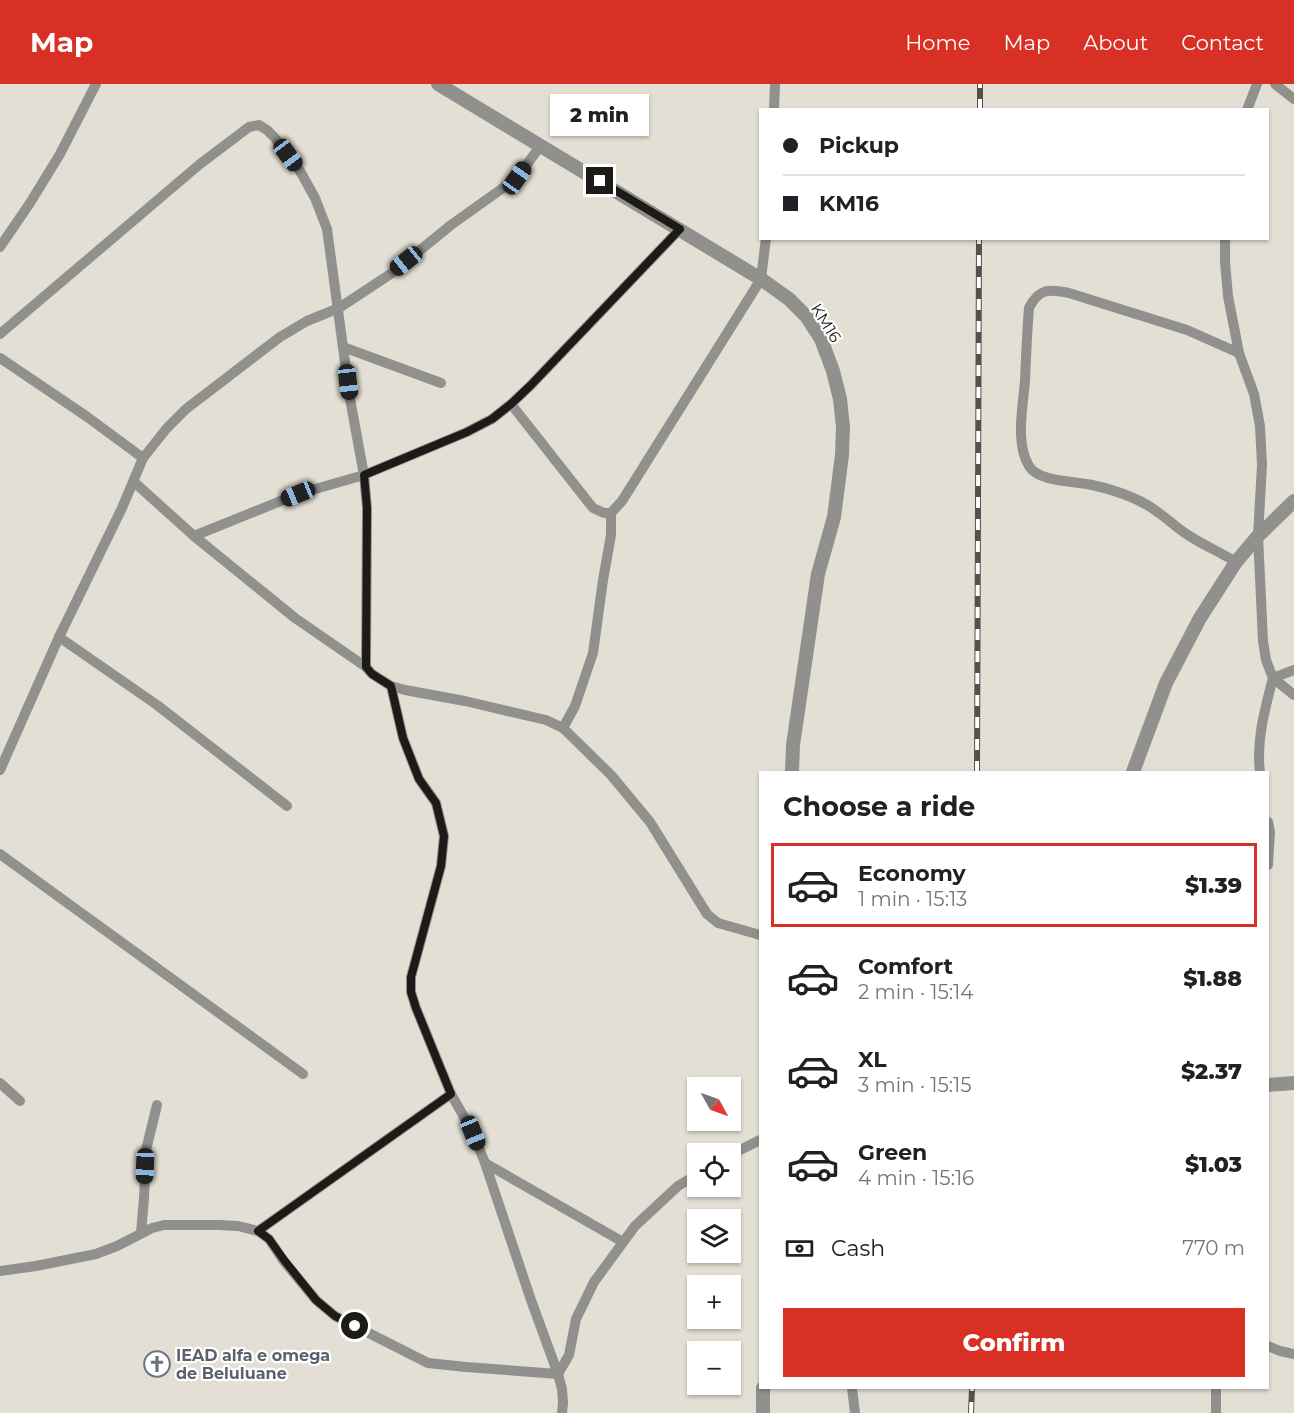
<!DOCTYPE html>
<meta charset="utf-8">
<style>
body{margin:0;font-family:Montserrat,sans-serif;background:#f6f6f6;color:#202124;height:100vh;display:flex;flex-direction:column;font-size:22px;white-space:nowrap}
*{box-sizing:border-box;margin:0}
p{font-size:20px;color:#757577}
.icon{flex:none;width:33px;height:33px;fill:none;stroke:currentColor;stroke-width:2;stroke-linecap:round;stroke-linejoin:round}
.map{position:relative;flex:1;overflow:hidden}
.drawer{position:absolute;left:759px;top:687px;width:510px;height:618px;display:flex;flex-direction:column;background:#fff;border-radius:0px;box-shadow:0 2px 4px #0004}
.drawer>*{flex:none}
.banner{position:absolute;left:759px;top:24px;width:510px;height:132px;border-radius:0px;box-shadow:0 2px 4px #0004;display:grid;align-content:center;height:132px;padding:0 24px;background:#fff}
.needle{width:39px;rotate:130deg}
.controls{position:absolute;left:687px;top:993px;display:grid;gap:12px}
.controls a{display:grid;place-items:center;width:54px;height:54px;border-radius:0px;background:#fff;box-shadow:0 2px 4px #0004;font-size:30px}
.end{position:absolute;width:27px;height:27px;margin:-14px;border:8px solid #1d1b17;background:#fff;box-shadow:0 0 0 3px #fff}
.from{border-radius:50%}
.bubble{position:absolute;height:42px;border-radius:0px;background:#fff;box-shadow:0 2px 4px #0004;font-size:20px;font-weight:800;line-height:42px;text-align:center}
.car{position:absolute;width:18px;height:36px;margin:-18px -9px;border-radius:8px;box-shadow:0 0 4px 2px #0007;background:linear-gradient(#222 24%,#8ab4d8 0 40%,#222 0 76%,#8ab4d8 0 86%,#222 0)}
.banner b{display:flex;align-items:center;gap:21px;height:57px;font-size:22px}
.banner b+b{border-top:2px solid #e0e0e0}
.banner i{width:15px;height:15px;background:#202124}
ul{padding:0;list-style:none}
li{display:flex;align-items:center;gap:18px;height:84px;margin:0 12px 9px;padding:0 12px;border:3px solid transparent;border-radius:0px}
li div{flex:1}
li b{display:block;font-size:22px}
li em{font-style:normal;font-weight:800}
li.active{border-color:#d93025}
li>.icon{width:54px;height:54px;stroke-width:1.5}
h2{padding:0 24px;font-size:27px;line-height:72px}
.pay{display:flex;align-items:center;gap:15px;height:66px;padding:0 24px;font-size:22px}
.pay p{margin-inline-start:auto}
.primary-button{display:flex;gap:12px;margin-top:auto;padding:12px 24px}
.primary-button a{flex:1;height:69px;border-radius:0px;background:#d93025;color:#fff;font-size:24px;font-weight:800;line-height:69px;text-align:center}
header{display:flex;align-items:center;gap:36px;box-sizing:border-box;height:84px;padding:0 30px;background:#d93025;color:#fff}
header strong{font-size:28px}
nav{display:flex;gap:33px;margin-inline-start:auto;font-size:21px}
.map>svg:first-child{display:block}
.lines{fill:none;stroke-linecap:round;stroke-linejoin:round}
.minor{stroke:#90918c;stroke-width:10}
.tertiary{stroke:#90918c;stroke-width:14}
.rail-casing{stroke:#54514b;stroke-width:6}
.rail{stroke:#fff;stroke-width:4;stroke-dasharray:11;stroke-linecap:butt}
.route{stroke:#1d1b17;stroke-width:8}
.labels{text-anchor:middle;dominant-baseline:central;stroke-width:4.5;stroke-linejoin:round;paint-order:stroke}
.street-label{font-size:16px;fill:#1d1b17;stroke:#fff}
.worship-label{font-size:16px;font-weight:bold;fill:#5b616d;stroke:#fff;text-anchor:start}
</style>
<header>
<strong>Map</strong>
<nav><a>Home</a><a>Map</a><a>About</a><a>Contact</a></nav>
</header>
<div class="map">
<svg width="1294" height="1329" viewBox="0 0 1294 1329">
<rect width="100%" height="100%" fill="#e3dfd4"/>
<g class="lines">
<!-- minor -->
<g class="minor">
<path d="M 1275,0 L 1294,15"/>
<path d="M 774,26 L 775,0"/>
<path d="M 1247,26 L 1257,0"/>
<path d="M 1225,154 L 1225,178 L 1228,212 L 1239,269 L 1254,310 L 1260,342 L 1262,381 L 1258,452 L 1263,557 L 1266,576 L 1273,594 L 1294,611"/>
<path d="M 0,163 L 30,119 L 60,70 L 96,0"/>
<path d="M 0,250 L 200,80 L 249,43 L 259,41 L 267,46 L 275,54 L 300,87 L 315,114 L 327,145 L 350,315 L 364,391 L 367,424 L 366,583 L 372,590 L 391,602 L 405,606 L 465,617 L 546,636 L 563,644 L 611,691 L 650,738 L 707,830 L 718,839 L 760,851"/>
<path d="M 343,263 L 441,299"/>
<path d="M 0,274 L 86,332 L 143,374"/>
<path d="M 511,320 L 593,424 L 604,429 L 611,429 L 622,417 L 761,195 L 766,154"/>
<path d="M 134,398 L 194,452 L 295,534 L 366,583"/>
<path d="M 194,452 L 298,410 L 364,391 L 467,348 L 492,335 L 511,320 L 531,301 L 680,145"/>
<path d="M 1236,478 C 1220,468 1203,461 1188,451 C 1178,445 1169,436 1159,429 C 1141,415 1115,406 1092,401 C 1075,397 1038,398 1029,382 C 1015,359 1023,322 1025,297 C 1026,272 1027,248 1029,224 C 1039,204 1049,205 1069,209 L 1187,246 L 1239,269"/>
<path d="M 59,553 L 157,621 L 287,722"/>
<path d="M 391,602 L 403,654 L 419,695 L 436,719 L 444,752 L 441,782 L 411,893 L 411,908 L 416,924 L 451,1010 L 473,1049 L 485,1079 L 531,1216 L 558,1290 L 562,1305 L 563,1319 L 562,1329"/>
<path d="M 563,644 L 575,622 L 593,569 L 603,496 L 611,451 L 611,429"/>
<path d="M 0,686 L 59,553 L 122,424 L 143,374 L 167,344 L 186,325 L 280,253 L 307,237 L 339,224 L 392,189 L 451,141 L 517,94 L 541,61"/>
<path d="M 1260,688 C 1256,656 1265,625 1273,594 L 1294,586"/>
<path d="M 1268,738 L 1270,748 L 1268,781"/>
<path d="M 0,770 L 303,990"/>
<path d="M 0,999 L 20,1017"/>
<path d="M 730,1071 L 760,1056"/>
<path d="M 485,1079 L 623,1158"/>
<path d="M 258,1147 L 451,1010"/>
<path d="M 141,1149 L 144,1114 L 146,1066 L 157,1021"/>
<path d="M 0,1187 L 36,1182 L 96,1170 L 117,1162 L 152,1144 L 164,1141 L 219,1141 L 238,1142 L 258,1147 L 269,1155 L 283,1176 L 316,1216 L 335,1232 L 428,1279 L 466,1283 L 558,1290 L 569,1271 L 576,1235 L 594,1198 L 635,1142 L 678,1102 L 698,1090"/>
<path d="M 1268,1262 L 1280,1267 L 1294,1270"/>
<path d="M 852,1304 L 855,1329"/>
<path d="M 1216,1304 L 1216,1329"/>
</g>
<!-- tertiary -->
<g class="tertiary">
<path d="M 438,0 L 761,195 L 789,215 L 806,232 L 821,255 L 833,287 L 840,315 L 843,343 L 842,371 L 834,433 L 818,490 L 793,661 L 792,688"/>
<path d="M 1133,688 L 1166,599 L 1200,534 L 1236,478 L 1258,452 L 1294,417"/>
<path d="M 1268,1001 L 1294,999"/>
<path d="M 763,1304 L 763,1329"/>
</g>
<!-- rail casing -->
<g class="rail-casing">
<g id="rail">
<path d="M 980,26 L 980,0"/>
<path d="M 977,688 L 979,154"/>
<path d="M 971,1329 L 972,1304"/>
</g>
</g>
<!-- rail -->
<use href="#rail" class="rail"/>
</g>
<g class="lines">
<!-- route -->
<path class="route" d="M 355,1242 L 335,1232 L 316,1216 L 284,1176 L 269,1155 L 258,1147 L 451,1010 L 416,924 L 411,908 L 411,893 L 441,782 L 444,752 L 436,719 L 419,695 L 403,654 L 391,602 L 372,590 L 366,583 L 367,424 L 364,391 L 467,348 L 492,335 L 511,320 L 531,301 L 680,145 L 600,97"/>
</g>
<!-- icons -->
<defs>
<g id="church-ring" transform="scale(1.35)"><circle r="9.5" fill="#fff" stroke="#6b7280" stroke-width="1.5"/><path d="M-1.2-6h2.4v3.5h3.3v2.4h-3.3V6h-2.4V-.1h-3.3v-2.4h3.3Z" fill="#6b7280"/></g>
</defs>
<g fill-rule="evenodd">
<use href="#church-ring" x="157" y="1280"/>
</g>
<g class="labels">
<!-- street labels -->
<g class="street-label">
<text transform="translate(826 239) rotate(58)">KM16</text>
</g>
<!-- worship labels -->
<g class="worship-label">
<text x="176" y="1271">IEAD alfa e omega<tspan x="176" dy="18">de Beluluane</tspan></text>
</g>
</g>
</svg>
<div class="controls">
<a><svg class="needle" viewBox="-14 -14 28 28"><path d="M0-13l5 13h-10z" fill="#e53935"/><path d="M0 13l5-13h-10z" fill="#757577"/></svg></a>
<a><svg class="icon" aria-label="locate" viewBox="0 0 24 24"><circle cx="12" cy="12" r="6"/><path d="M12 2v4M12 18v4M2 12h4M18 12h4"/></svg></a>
<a><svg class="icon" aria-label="layers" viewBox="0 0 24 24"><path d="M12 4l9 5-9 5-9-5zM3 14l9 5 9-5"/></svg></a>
<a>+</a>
<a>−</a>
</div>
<i class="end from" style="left:355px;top:1242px"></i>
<i class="end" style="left:600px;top:97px"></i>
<div class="bubble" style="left:550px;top:10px;width:99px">2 min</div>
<i class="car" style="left:288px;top:71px;rotate:143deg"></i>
<i class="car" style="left:517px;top:94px;rotate:35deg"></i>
<i class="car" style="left:406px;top:177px;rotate:231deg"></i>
<i class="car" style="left:348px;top:298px;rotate:173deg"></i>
<i class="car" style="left:298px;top:410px;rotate:248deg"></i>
<i class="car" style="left:473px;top:1049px;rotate:158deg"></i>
<i class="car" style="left:145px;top:1082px;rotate:182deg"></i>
<div class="banner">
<b><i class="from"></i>Pickup</b>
<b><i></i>KM16</b>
</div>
<section class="drawer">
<h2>Choose a ride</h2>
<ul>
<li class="active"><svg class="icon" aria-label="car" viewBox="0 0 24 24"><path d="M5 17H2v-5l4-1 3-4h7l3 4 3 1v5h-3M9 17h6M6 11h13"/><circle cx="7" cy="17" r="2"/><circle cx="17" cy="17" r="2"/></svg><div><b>Economy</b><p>1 min · 15:13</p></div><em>$1.39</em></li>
<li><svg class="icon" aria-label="car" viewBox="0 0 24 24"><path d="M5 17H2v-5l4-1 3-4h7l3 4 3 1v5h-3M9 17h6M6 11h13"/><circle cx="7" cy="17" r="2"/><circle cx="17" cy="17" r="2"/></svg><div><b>Comfort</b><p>2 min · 15:14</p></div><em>$1.88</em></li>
<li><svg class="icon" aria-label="car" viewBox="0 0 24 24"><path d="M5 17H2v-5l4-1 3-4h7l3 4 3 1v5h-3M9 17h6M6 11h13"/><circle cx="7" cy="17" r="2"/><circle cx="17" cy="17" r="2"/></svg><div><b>XL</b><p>3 min · 15:15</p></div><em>$2.37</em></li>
<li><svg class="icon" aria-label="car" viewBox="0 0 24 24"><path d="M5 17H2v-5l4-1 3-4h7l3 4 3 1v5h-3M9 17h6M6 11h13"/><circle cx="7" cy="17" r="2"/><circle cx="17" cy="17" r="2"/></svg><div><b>Green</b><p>4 min · 15:16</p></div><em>$1.03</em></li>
</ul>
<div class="pay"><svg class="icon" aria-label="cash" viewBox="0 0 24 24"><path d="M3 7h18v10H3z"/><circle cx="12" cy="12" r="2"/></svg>Cash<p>770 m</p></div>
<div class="primary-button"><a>Confirm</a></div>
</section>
</div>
